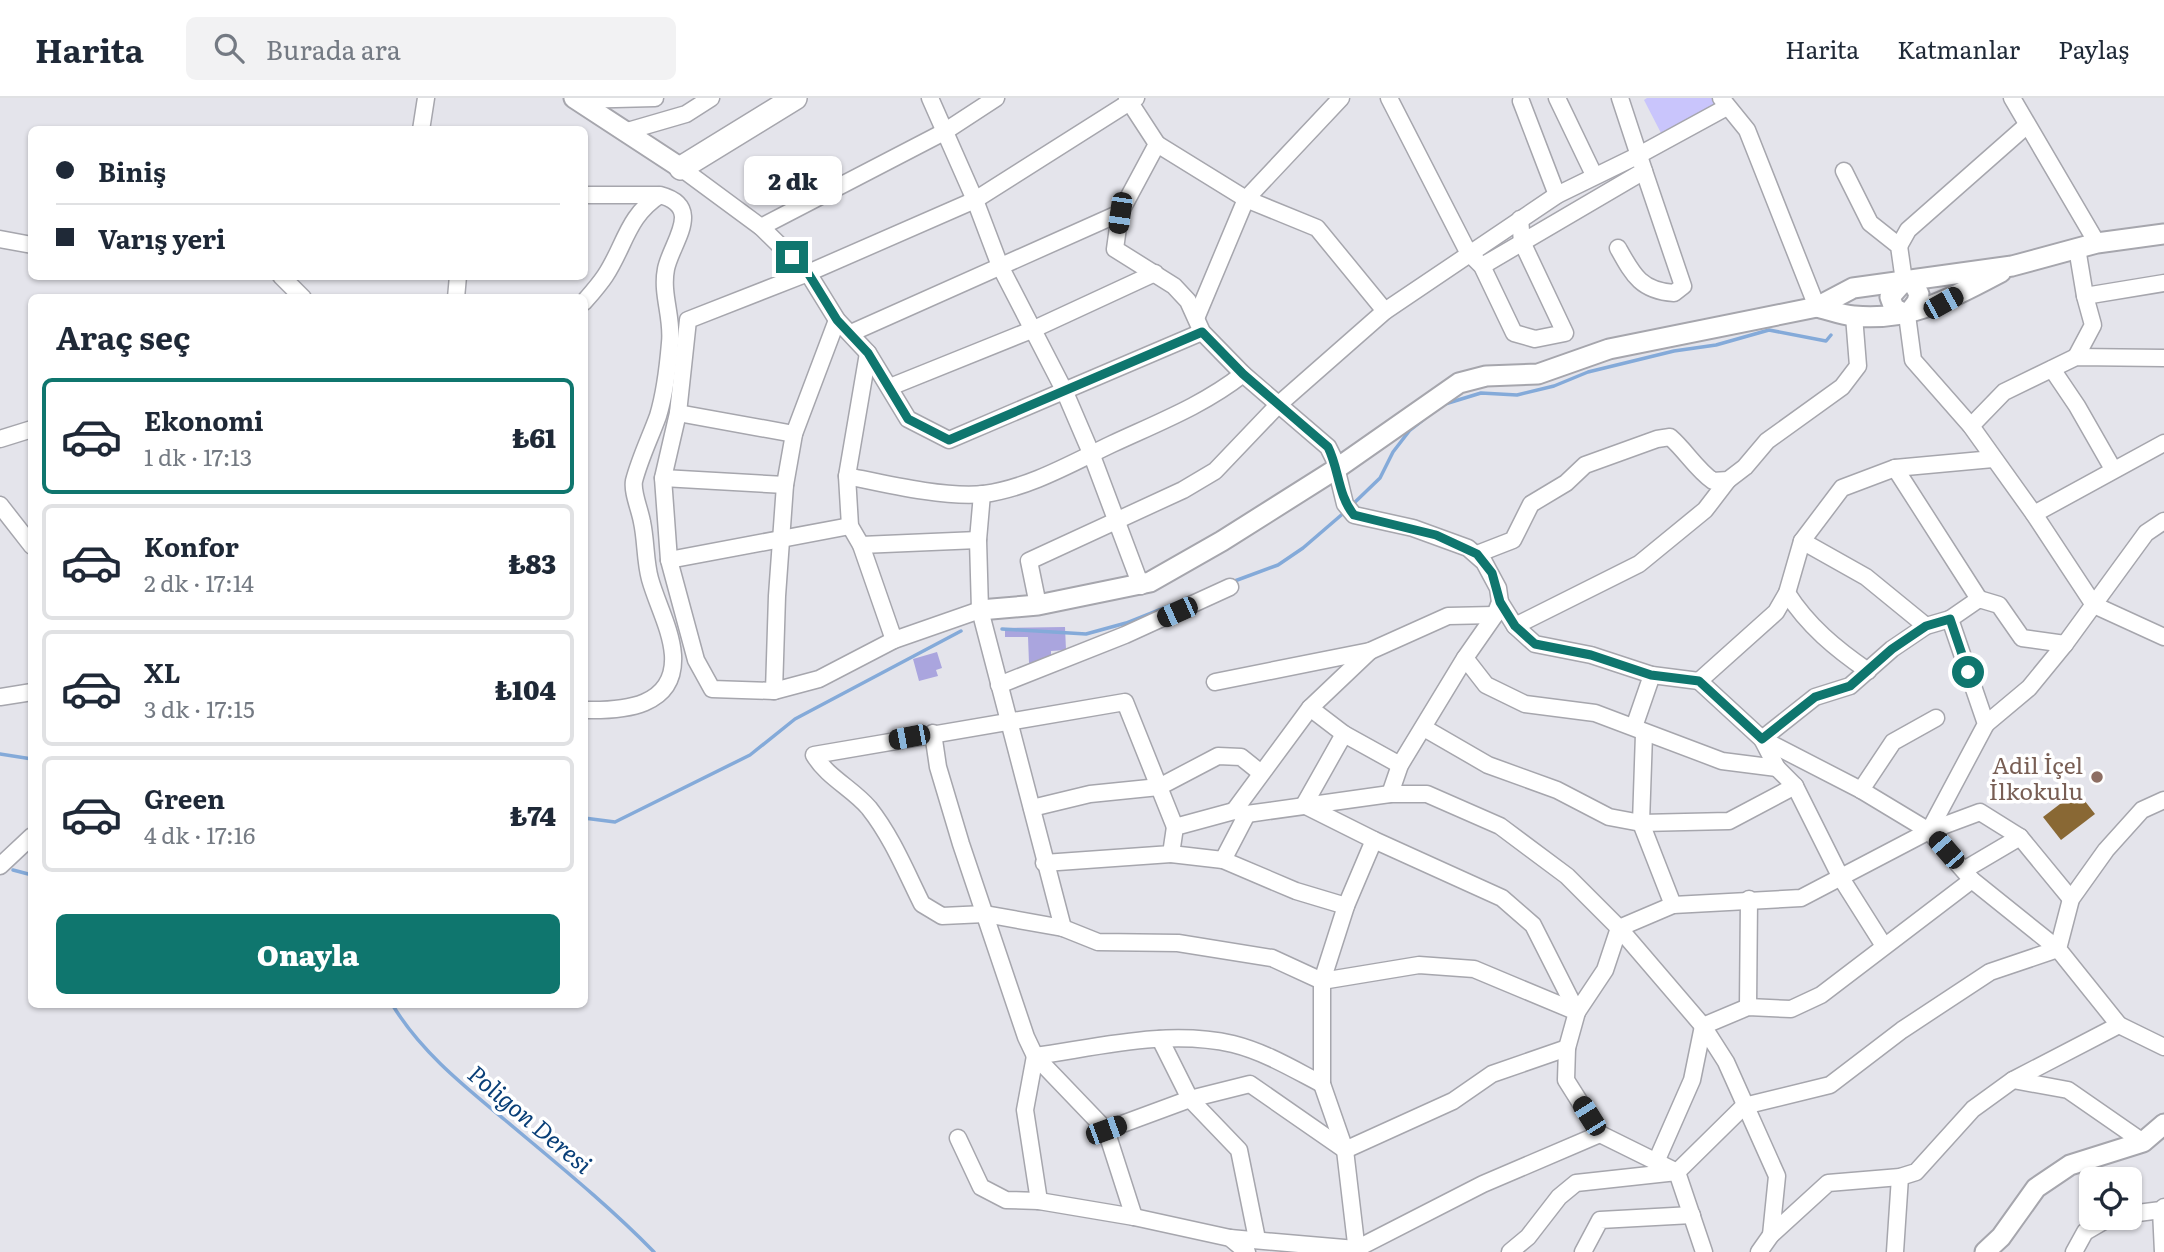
<!DOCTYPE html>
<html lang="tr">
<meta charset="utf-8">
<style>
body{margin:0;font-family:Literata,serif;background:#f2f2f3;color:#1f2937;height:100vh;display:flex;flex-direction:column;font-size:26px;white-space:nowrap}
*{box-sizing:border-box;margin:0}
p{font-size:23px;color:#747a83}
.icon{flex:none;width:38px;height:38px;fill:none;stroke:currentColor;stroke-width:2;stroke-linecap:round;stroke-linejoin:round}
.map{position:relative;flex:1;overflow:hidden}
.sheet{position:absolute;left:28px;top:196px;width:560px;height:714px;display:flex;flex-direction:column;background:#fff;border-radius:10px;box-shadow:0 2px 5px #0004}
.sheet>*{flex:none}
.banner{position:absolute;left:28px;top:28px;width:560px;height:154px;border-radius:10px;box-shadow:0 2px 5px #0004;display:grid;align-content:center;height:154px;padding:0 28px;background:#fff}
.fabs{position:absolute;left:2079px;top:1069px;display:grid;gap:14px}
.fabs a{display:grid;place-items:center;width:63px;height:63px;border-radius:10px;background:#fff;box-shadow:0 2px 5px #0004;font-size:35px}
.end{position:absolute;width:32px;height:32px;margin:-16px;border:9px solid #0f766e;background:#fff;box-shadow:0 0 0 4px #fff}
.from{border-radius:50%}
.bubble{position:absolute;height:49px;border-radius:10px;background:#fff;box-shadow:0 2px 5px #0004;font-size:23px;font-weight:800;line-height:49px;text-align:center}
.car{position:absolute;width:21px;height:42px;margin:-21px -10px;border-radius:9px;box-shadow:0 0 5px 2px #0007;background:linear-gradient(#222 24%,#8ab4d8 0 40%,#222 0 76%,#8ab4d8 0 86%,#222 0)}
.banner b{display:flex;align-items:center;gap:24px;height:66px;font-size:26px}
.banner b+b{border-top:2px solid #e0e1e3}
.banner i{width:18px;height:18px;background:#1f2937}
ul{padding:0;list-style:none}
li{display:flex;align-items:center;gap:21px;height:116px;margin:0 14px 10px;padding:0 14px;border:4px solid #e0e1e3;border-radius:10px}
li div{flex:1}
li b{display:block;font-size:26px}
li em{font-style:normal;font-weight:800}
li.active{border-color:#0f766e}
li>.icon{width:63px;height:63px;stroke-width:1.5}
h2{padding:0 28px;font-size:32px;line-height:84px}
.primary-button{display:flex;gap:14px;margin-top:auto;padding:14px 28px}
.primary-button a{flex:1;height:80px;border-radius:10px;background:#0f766e;color:#fff;font-size:28px;font-weight:800;line-height:80px;text-align:center}
header{display:flex;align-items:center;gap:42px;box-sizing:border-box;height:98px;padding:0 35px;background:#fff;border-bottom:2px solid #e0e1e3}
header strong{font-size:33px}
nav{display:flex;gap:38px;margin-inline-start:auto;font-size:24px}
.search{width:490px;height:63px;background:#f2f2f3;display:flex;align-items:center;gap:18px;box-sizing:border-box;padding:0 24px;border-radius:10px;color:#747a83;font-size:26px}
.map>svg:first-child{display:block}
.green{fill:#c9c5fc}
.forest{fill:#aaa5de}
.lines{fill:none;stroke-linecap:round;stroke-linejoin:round}
.stream{stroke:#84aad9;stroke-width:3.5}
.building{fill:#896834}
.minor-casing{stroke:#a6a6ad;stroke-width:19}
.tertiary-casing{stroke:#a6a6ad;stroke-width:23}
.secondary-casing{stroke:#a6a6ad;stroke-width:26}
.minor{stroke:#fff;stroke-width:16}
.tertiary{stroke:#fff;stroke-width:19}
.secondary{stroke:#fff;stroke-width:23}
.route{stroke:#0f766e;stroke-width:9}
.education-dot{fill:#8d6e63;stroke:#fff;stroke-width:2.5}
.labels{text-anchor:middle;dominant-baseline:central;stroke-width:7;stroke-linejoin:round;paint-order:stroke}
.education-label{font-size:23px;fill:#785e54;stroke:#fff;text-anchor:end}
.water-label{font-size:24px;font-style:italic;fill:#093f78;stroke:#fff}
</style>
<header>
<strong>Harita</strong>
<div class="search"><svg class="icon" aria-label="search" viewBox="0 0 24 24"><circle cx="10" cy="10" r="6"/><path d="M15 15l6 6"/></svg>Burada ara</div>
<nav><a>Harita</a><a>Katmanlar</a><a>Paylaş</a></nav>
</header>
<div class="map">
<svg width="2164" height="1154" viewBox="0 0 2164 1154">
<rect width="100%" height="100%" fill="#e4e4eb"/>
<!-- green -->
<path class="green" d="M 1647,0 L 1713,0 L 1716,6 L 1661,35 L 1644,2 Z"/>
<!-- forest -->
<g class="forest">
<path d="M 1065,529 L 1066,552 L 1051,553 L 1051,565 L 1029,565 L 1028,539 L 1005,539 L 1005,530 Z"/>
<path d="M 937,554 L 942,570 L 936,572 L 938,578 L 919,583 L 913,561 Z"/>
</g>
<g class="lines">
<!-- stream -->
<g class="stream">
<path d="M 1445,306 L 1481,295 L 1517,297 L 1554,288 L 1588,274 L 1674,253 L 1716,247 L 1769,232 L 1826,243 L 1831,237"/>
<path d="M 1352,407 L 1380,380 L 1393,354 L 1410,332 L 1424,321"/>
<path d="M 1232,484 L 1278,467 L 1303,450 L 1346,413"/>
<path d="M 1002,531 L 1086,536 L 1126,525 L 1176,505"/>
<path d="M 0,656 L 32,661"/>
<path d="M 584,720 L 615,724 L 750,657 L 795,621 L 961,533"/>
<path d="M 13,772 L 32,777"/>
<path d="M 392,906 C 420,953 464,988 505,1022 C 556,1065 607,1106 654,1154"/>
</g>
</g>
<!-- building -->
<path class="building" d="M 2077,693 L 2095,716 L 2061,742 L 2043,719 Z"/>
<g class="lines">
<!-- minor casing -->
<g class="minor-casing">
<g id="minor">
<path d="M 930,0 L 975,102 L 1000,168 L 1064,292 L 1091,355 L 1141,488"/>
<path d="M 1127,0 L 1157,46 L 1120,115 L 1115,151 L 1174,188 L 1188,203 L 1202,234 L 1243,276 L 1328,349 L 1334,361 L 1345,406 L 1354,417 L 1413,430 L 1468,450 L 1484,464 L 1498,490 L 1500,504 L 1495,517 L 1465,560 L 1400,667 L 1390,696"/>
<path d="M 1389,0 L 1468,154 L 1482,168 L 1514,235 L 1535,241 L 1565,235 L 1522,144 L 1520,121"/>
<path d="M 1557,0 L 1594,77"/>
<path d="M 1721,0 L 1747,32 L 1817,209"/>
<path d="M 2012,0 L 2097,145"/>
<path d="M 576,2 L 655,0"/>
<path d="M 1521,3 L 1557,97"/>
<path d="M 421,32 L 426,0"/>
<path d="M 624,34 L 686,16 L 711,0"/>
<path d="M 1157,46 L 1246,101 L 1317,130 L 1385,213"/>
<path d="M 681,70 L 761,129 L 808,175 L 837,222 L 868,255 L 908,321 L 949,342 L 1202,234"/>
<path d="M 1844,73 L 1870,125 L 1899,148 L 1904,183"/>
<path d="M 584,97 L 658,97"/>
<path d="M 761,129 L 944,34 L 996,0"/>
<path d="M 0,141 L 32,147"/>
<path d="M 1899,148 L 1908,132 L 2026,28"/>
<path d="M 1618,150 C 1633,177 1641,193 1674,195 L 1683,188 L 1644,73"/>
<path d="M 2077,150 L 2085,198 L 2164,185"/>
<path d="M 1482,168 L 1644,73 L 1620,0"/>
<path d="M 281,178 L 303,200"/>
<path d="M 456,200 L 458,178"/>
<path d="M 584,204 C 591,196 599,187 605,178 C 625,148 627,118 660,97 C 705,109 671,145 666,171 C 661,196 673,220 670,245 C 668,269 665,295 658,318 C 650,340 640,360 634,383 C 632,394 640,412 642,424 C 646,442 645,463 650,481 C 657,506 671,531 673,557 C 676,609 624,613 584,612"/>
<path d="M 1907,217 L 1913,262 L 1971,328 L 2034,416 L 2094,507 L 2164,539"/>
<path d="M 1197,218 L 1246,101 L 1341,0"/>
<path d="M 851,235 L 1120,115"/>
<path d="M 868,255 L 847,378 L 850,428 L 861,447 L 894,542"/>
<path d="M 2076,259 L 2093,227 L 2085,198"/>
<path d="M 2052,271 L 2077,308 L 2113,371"/>
<path d="M 890,289 L 1034,231 L 1155,175"/>
<path d="M 678,315 L 794,336"/>
<path d="M 1971,328 L 2004,294 L 2076,259 L 2164,260"/>
<path d="M 0,341 L 32,331"/>
<path d="M 1895,370 L 1979,501"/>
<path d="M 847,378 C 886,386 944,400 984,396 C 1029,390 1072,365 1112,346 C 1157,325 1204,307 1243,276"/>
<path d="M 663,380 L 785,387"/>
<path d="M 982,396 L 978,442 L 980,512 L 1063,830"/>
<path d="M 0,407 L 32,448"/>
<path d="M 2034,416 L 2164,345"/>
<path d="M 1802,443 L 1866,479 L 1926,528"/>
<path d="M 861,447 L 978,442"/>
<path d="M 1477,456 L 1513,442 L 1531,406 L 1566,385 L 1585,367 L 1657,341 L 1670,339 C 1686,353 1696,371 1713,383 L 1728,382 L 1745,369 L 1767,343 L 1842,289 L 1858,268 L 1854,218"/>
<path d="M 669,462 L 850,428"/>
<path d="M 1787,495 C 1808,528 1836,551 1868,573"/>
<path d="M 1500,504 L 1515,528 L 1535,546 L 1591,557 L 1652,577 L 1699,583 L 1776,514 L 1787,495 L 1802,443 L 1842,390 L 1895,370 L 1993,361"/>
<path d="M 1038,507 L 1029,463 L 1183,392 L 1215,373 L 1278,307 L 1385,213 L 1557,97 L 1639,57 L 1727,9"/>
<path d="M 980,512 L 894,542 L 819,581 L 774,593 L 712,591 L 696,562 L 669,462 L 663,380 L 678,315 L 688,222 L 808,175 L 975,102 L 1136,0"/>
<path d="M 1515,528 L 1639,466 L 1705,412 L 1728,382"/>
<path d="M 1465,560 L 1486,587 L 1525,606 L 1595,615 L 1722,663 L 1777,670"/>
<path d="M 1215,584 L 1370,553 L 1448,518 L 1495,517"/>
<path d="M 999,587 L 1125,537 L 1230,489"/>
<path d="M 774,593 L 777,498 L 785,387 L 794,336 L 837,222"/>
<path d="M 0,599 L 32,594"/>
<path d="M 1310,610 L 1344,636 L 1400,667"/>
<path d="M 1986,626 L 2029,590 L 2065,546"/>
<path d="M 1634,629 L 1652,577"/>
<path d="M 1424,630 L 1488,667 L 1557,692 L 1609,719 L 1641,725 L 1729,723 L 1795,688"/>
<path d="M 933,635 L 938,669 L 961,746 L 1026,939 L 1035,958 L 1106,1032 L 1134,1119"/>
<path d="M 1344,636 L 1304,707 L 1374,742 L 1502,800 L 1533,827 L 1577,914"/>
<path d="M 1644,636 L 1641,725 L 1673,807"/>
<path d="M 1861,692 L 1893,644 L 1936,620"/>
<path d="M 2164,702 L 2142,712 L 2106,752 L 2071,801 L 2058,851 L 2119,927 L 2164,949"/>
<path d="M 1032,710 L 1090,696 L 1159,689 L 1218,658 L 1241,659 L 1261,675"/>
<path d="M 1234,713 L 1310,610 L 1370,553"/>
<path d="M 1175,729 L 1125,604 L 814,657 C 827,679 853,691 869,710 C 892,739 906,774 922,806 L 942,818 L 985,816 L 1063,830 L 1098,844 L 1178,845 L 1272,860 L 1322,883 L 1419,867 L 1474,871 L 1577,914"/>
<path d="M 1929,733 L 1980,714 L 2020,739 L 2071,801"/>
<path d="M 1171,756 L 1223,762 L 1296,793 L 1346,808"/>
<path d="M 1223,762 L 1247,716"/>
<path d="M 1044,765 L 1171,756 L 1175,729 L 1234,713 L 1247,716 L 1390,696 L 1427,696 L 1500,728 L 1567,778 L 1619,830 L 1703,928 L 1726,964 L 1777,1078 L 1771,1137"/>
<path d="M 0,768 L 32,738"/>
<path d="M 1964,772 L 2020,739"/>
<path d="M 1884,848 L 1841,780 L 1795,688 L 1777,670 L 1762,641 L 1815,599 L 1850,588 L 1892,551 L 1926,528 L 1950,521"/>
<path d="M 1748,909 L 1749,801"/>
<path d="M 1160,941 L 1190,1001 L 1239,1052 L 1257,1141"/>
<path d="M 2013,982 L 2119,927"/>
<path d="M 1106,1032 L 1190,1001 L 1250,986 L 1345,1052 L 1453,1003 L 1492,976 L 1567,950"/>
<path d="M 1600,1036 L 1677,1074 L 1704,1154"/>
<path d="M 958,1040 L 981,1089 L 1006,1102 L 1039,1103 L 1134,1119 L 1230,1140 L 1247,1154"/>
<path d="M 1656,1064 L 1692,982 L 1703,928 L 1748,909 L 1791,911 L 1821,897 L 1972,782"/>
<path d="M 1039,1103 L 1025,1012 L 1035,958 C 1099,949 1168,931 1233,946 C 1265,954 1293,971 1322,986"/>
<path d="M 2161,1112 L 2163,1154"/>
<path d="M 2130,1116 L 2161,1112 L 2164,1109"/>
<path d="M 1230,1140 L 1356,1151 L 1483,1086 L 1600,1036 L 1566,982 L 1567,950 L 1577,914 L 1605,872 L 1619,830 L 1673,807 L 1801,800 L 1929,733 L 1986,626 L 1950,521 L 1979,501 L 1999,507 L 2022,540 L 2065,546 L 2146,435 L 2164,423"/>
<path d="M 1357,1154 L 1345,1052 L 1322,986 L 1322,883 L 1346,808 L 1374,742"/>
<path d="M 1510,1154 L 1528,1139 L 1559,1099 L 1576,1085 L 1677,1074 L 1744,1008 L 1830,987 L 1902,932 L 1990,874 L 2058,851 L 1972,782 L 1929,733 L 1861,692 L 1762,641 L 1699,583"/>
<path d="M 1583,1154 L 1600,1122 L 1692,1117"/>
<path d="M 1759,1154 L 1771,1137 L 1828,1085 L 1900,1079 L 1916,1074 L 1973,1011 L 2013,982 L 2068,992 L 2143,1044"/>
<path d="M 1895,1154 L 1900,1079"/>
<path d="M 2074,1154 L 2085,1134 L 2109,1120"/>
</g>
</g>
<!-- tertiary casing -->
<g class="tertiary-casing">
<g id="tertiary">
<path d="M 574,0 L 681,70"/>
<path d="M 1904,183 L 1914,187 L 1919,196 L 1917,204 L 1907,217 L 1894,210 L 1890,199 Z"/>
<path d="M 1817,209 C 1829,212 1842,217 1854,218 C 1910,224 1954,199 2001,174"/>
<path d="M 980,512 L 1038,507 L 1150,484 L 1222,443 L 1336,371 L 1459,285 L 1486,278 L 1538,276 L 1609,251 L 1817,209 L 1853,190 L 2012,168 L 2097,145 L 2164,136"/>
<path d="M 1985,1154 L 2001,1139 L 2036,1090 L 2070,1067 L 2143,1044 L 2164,1026"/>
</g>
</g>
<!-- secondary casing -->
<g class="secondary-casing">
<path id="secondary" d="M 681,70 L 795,0"/>
</g>
<!-- minor -->
<use href="#minor" class="minor"/>
<!-- tertiary -->
<use href="#tertiary" class="tertiary"/>
<!-- secondary -->
<use href="#secondary" class="secondary"/>
</g>
<g class="lines">
<!-- route -->
<path class="route" d="M 792,159 L 808,175 L 837,222 L 868,255 L 908,321 L 949,342 L 1202,234 L 1243,276 L 1328,349 C 1339,371 1338,398 1354,417 L 1436,437 L 1477,456 L 1492,475 L 1500,504 L 1515,528 L 1535,546 L 1591,557 L 1651,577 L 1699,583 L 1762,641 L 1815,599 L 1850,588 L 1892,551 L 1926,528 L 1950,521 L 1968,574"/>
</g>
<!-- markers -->
<circle class="education-dot" cx="2097" cy="679" r="7"/>
<g class="labels">
<!-- education labels -->
<g class="education-label">
<text x="2083" y="666">Adil İçel<tspan x="2083" dy="26">İlkokulu</tspan></text>
</g>
<!-- water labels -->
<g class="water-label">
<text transform="translate(531 1020) rotate(40)">Poligon Deresi</text>
</g>
</g>
</svg>
<div class="fabs">
<a><svg class="icon" aria-label="locate" viewBox="0 0 24 24"><circle cx="12" cy="12" r="6"/><path d="M12 2v4M12 18v4M2 12h4M18 12h4"/></svg></a>
</div>
<i class="end from" style="left:1968px;top:574px"></i>
<i class="end" style="left:792px;top:159px"></i>
<div class="bubble" style="left:744px;top:58px;width:98px">2 dk</div>
<i class="car" style="left:1120px;top:115px;rotate:188deg"></i>
<i class="car" style="left:1943px;top:205px;rotate:61deg"></i>
<i class="car" style="left:1177px;top:514px;rotate:246deg"></i>
<i class="car" style="left:909px;top:639px;rotate:259deg"></i>
<i class="car" style="left:1946px;top:752px;rotate:319deg"></i>
<i class="car" style="left:1589px;top:1018px;rotate:328deg"></i>
<i class="car" style="left:1106px;top:1032px;rotate:70deg"></i>
<div class="banner">
<b><i class="from"></i>Biniş</b>
<b><i></i>Varış yeri</b>
</div>
<section class="sheet">
<h2>Araç seç</h2>
<ul>
<li class="active"><svg class="icon" aria-label="car" viewBox="0 0 24 24"><path d="M5 17H2v-5l4-1 3-4h7l3 4 3 1v5h-3M9 17h6M6 11h13"/><circle cx="7" cy="17" r="2"/><circle cx="17" cy="17" r="2"/></svg><div><b>Ekonomi</b><p>1 dk · 17:13</p></div><em>₺61</em></li>
<li><svg class="icon" aria-label="car" viewBox="0 0 24 24"><path d="M5 17H2v-5l4-1 3-4h7l3 4 3 1v5h-3M9 17h6M6 11h13"/><circle cx="7" cy="17" r="2"/><circle cx="17" cy="17" r="2"/></svg><div><b>Konfor</b><p>2 dk · 17:14</p></div><em>₺83</em></li>
<li><svg class="icon" aria-label="car" viewBox="0 0 24 24"><path d="M5 17H2v-5l4-1 3-4h7l3 4 3 1v5h-3M9 17h6M6 11h13"/><circle cx="7" cy="17" r="2"/><circle cx="17" cy="17" r="2"/></svg><div><b>XL</b><p>3 dk · 17:15</p></div><em>₺104</em></li>
<li><svg class="icon" aria-label="car" viewBox="0 0 24 24"><path d="M5 17H2v-5l4-1 3-4h7l3 4 3 1v5h-3M9 17h6M6 11h13"/><circle cx="7" cy="17" r="2"/><circle cx="17" cy="17" r="2"/></svg><div><b>Green</b><p>4 dk · 17:16</p></div><em>₺74</em></li>
</ul>
<div class="primary-button"><a>Onayla</a></div>
</section>
</div>
